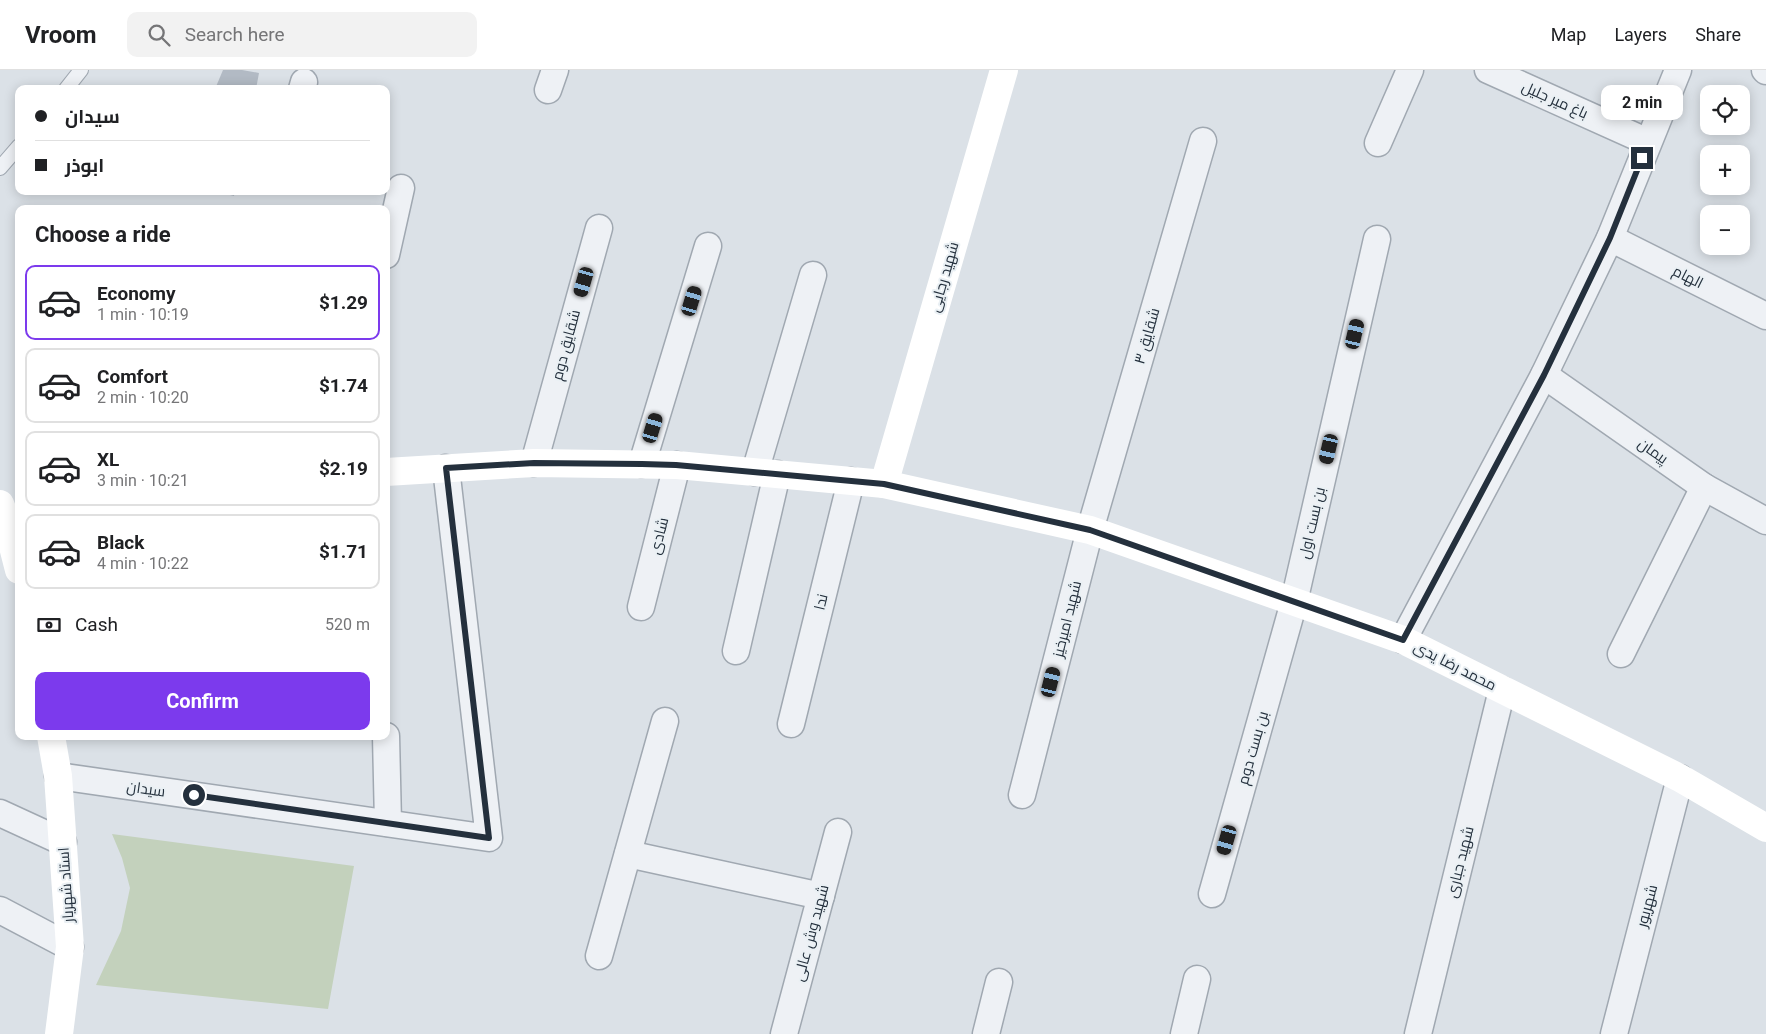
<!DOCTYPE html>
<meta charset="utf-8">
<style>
body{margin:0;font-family:Roboto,Cairo,sans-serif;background:#f2f2f2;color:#202124;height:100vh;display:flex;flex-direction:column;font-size:19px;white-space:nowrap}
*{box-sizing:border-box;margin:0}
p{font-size:16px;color:#757577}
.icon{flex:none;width:28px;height:28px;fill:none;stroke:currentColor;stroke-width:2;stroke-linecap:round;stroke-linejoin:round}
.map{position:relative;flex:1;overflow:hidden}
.details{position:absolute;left:15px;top:135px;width:375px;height:535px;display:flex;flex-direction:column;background:#fff;border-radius:10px;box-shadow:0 2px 12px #0003}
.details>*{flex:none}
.hud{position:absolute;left:15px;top:15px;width:375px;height:110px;border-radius:10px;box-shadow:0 2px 12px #0003;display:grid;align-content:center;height:110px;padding:0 20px;background:#fff}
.fabs{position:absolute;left:1700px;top:15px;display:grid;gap:10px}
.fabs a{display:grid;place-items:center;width:50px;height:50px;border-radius:10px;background:#fff;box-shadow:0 2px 12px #0003;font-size:25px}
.end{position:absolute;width:22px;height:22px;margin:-11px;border:6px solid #24303d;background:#fff;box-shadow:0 0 0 2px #fff}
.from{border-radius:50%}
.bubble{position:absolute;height:35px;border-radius:10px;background:#fff;box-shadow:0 2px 12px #0003;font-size:16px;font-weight:700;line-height:35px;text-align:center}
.car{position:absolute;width:15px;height:30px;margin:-15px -8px;border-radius:6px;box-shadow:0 0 4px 1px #0007;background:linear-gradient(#222 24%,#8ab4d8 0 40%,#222 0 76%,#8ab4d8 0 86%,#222 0)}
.hud b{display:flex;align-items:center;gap:18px;height:48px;font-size:19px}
.hud b+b{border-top:1px solid #e0e0e0}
.hud i{width:12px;height:12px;background:#202124}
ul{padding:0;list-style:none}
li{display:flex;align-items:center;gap:15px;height:75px;margin:0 10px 8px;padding:0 10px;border:2px solid #e0e0e0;border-radius:10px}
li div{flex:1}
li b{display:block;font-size:19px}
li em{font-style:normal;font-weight:700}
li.active{border-color:#7c3aed}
li>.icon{width:45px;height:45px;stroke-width:1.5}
h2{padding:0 20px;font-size:22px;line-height:60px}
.pay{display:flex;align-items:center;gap:12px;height:55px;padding:0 20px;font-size:19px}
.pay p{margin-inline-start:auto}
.cta{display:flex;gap:10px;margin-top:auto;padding:10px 20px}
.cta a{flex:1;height:58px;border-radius:10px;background:#7c3aed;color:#fff;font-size:20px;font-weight:700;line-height:58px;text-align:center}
header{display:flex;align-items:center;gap:30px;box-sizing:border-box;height:70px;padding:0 25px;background:#fff;border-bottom:1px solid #e0e0e0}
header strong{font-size:24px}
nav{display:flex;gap:28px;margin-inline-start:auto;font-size:18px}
.search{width:350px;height:45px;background:#f2f2f2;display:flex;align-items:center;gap:12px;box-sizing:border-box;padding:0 18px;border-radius:10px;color:#757577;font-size:19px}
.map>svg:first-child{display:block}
.green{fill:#c3d1bc}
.building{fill:#b2bac4}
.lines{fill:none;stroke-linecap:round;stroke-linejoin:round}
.service-casing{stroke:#a0a8b1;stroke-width:16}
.minor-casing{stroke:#a0a8b1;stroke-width:29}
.service{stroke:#eef1f5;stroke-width:14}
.minor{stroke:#eef1f5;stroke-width:26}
.secondary{stroke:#fff;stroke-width:28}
.route{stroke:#24303d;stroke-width:6}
.labels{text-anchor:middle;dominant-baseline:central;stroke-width:4;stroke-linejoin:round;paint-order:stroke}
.street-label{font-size:15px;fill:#24303d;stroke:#eaf0f4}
</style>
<header>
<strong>Vroom</strong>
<div class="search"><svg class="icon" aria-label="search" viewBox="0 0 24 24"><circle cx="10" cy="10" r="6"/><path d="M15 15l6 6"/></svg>Search here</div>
<nav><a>Map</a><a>Layers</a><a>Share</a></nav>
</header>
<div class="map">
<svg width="1766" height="964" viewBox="0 0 1766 964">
<rect width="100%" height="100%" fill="#dbe1e7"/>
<!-- green -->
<path class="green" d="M 112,764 L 354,796 L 328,939 L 96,915 L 121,861 L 130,818 L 122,788 Z"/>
<!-- building -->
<g class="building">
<path d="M 223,0 L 242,0 L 259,3 L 256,19 L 215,19 Z"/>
<path d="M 214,121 L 235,121 L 234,126 Z"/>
</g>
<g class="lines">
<!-- service casing -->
<g class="service-casing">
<g id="service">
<path d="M 66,19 L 81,0"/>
<path d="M 0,98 L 19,76"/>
</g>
</g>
<!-- minor casing -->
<g class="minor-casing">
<g id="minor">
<path d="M 1488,0 L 1648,72"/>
<path d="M 1765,0 L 1766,1"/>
<path d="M 302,19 L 304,12"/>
<path d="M 548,20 L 555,0"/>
<path d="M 1378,73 L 1410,0"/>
<path d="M 1610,168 L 1766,246"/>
<path d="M 386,185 L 401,118"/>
<path d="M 1544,305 L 1704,417 L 1766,451"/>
<path d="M 534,393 L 599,158"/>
<path d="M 642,394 L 708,176"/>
<path d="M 755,402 L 813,205"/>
<path d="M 641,537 L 677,395"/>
<path d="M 1403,570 L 1544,305 L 1610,168 L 1678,0"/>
<path d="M 736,581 L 777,404"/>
<path d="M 1621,584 L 1704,417"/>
<path d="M 791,654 L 851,411"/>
<path d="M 386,666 L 388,753"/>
<path d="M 58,706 L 489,768 L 446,398"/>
<path d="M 1022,725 L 1090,460 L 1203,71"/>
<path d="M 0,743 L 63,772"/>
<path d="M 628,784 L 821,826"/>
<path d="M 1212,824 L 1294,532 L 1377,169"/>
<path d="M 0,840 L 70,877"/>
<path d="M 599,886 L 665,651"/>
<path d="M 784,964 L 838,762"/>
<path d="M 986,964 L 999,912"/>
<path d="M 1184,964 L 1197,909"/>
<path d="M 1418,964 L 1502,620"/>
<path d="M 1614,964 L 1680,708"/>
</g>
</g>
<!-- service -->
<use href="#service" class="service"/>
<!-- minor -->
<use href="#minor" class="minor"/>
<!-- secondary -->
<g class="secondary">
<path d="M 386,402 L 534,393 L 677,395 L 884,414 L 1090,460 L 1403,570 L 1680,708 L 1766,758"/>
<path d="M 884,414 L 1004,0"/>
<path d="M 0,434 L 6,449 L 19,500"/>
<path d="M 51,666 L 58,706 L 70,877 L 59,964"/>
</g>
</g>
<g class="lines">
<!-- route -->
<path class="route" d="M 194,725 L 489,768 L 446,398 L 534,393 L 642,394 L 676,395 L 884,414 L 1090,460 L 1403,570 L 1544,305 L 1610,168 L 1642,88"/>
</g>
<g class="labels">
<!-- street labels -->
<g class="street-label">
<text transform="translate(1555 30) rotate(24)">باغ میر جلیل</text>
<text transform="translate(944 207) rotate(-74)">شهید رجایی</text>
<text transform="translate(1688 207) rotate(27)">الهام</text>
<text transform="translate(1147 266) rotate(-74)">شقایق ۳</text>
<text transform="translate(566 275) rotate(-75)">شقایق دوم</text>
<text transform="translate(1653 381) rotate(35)">پیمان</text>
<text transform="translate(1312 453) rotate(-77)">بن بست اول</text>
<text transform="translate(659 466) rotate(-76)">شادی</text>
<text transform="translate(821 532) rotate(-76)">ندا</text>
<text transform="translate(1067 549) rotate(-76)">شهید امیرخیز</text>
<text transform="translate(1455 596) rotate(27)">محمد رضا یدی</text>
<text transform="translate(1253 678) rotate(-74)">بن بست دوم</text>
<text transform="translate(146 719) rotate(8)">سیدان</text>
<text transform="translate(1460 792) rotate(-76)">شهید جباری</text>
<text transform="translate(66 815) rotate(-94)">استاد شهریار</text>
<text transform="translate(1647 836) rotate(-75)">شهریور</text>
<text transform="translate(811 863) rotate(-75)">شهید وش عالی</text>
</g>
</g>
</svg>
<div class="fabs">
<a><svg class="icon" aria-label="locate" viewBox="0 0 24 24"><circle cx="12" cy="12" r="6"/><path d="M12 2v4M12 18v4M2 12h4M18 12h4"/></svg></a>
<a>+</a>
<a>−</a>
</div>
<i class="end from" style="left:194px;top:725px"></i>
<i class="end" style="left:1642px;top:88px"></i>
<div class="bubble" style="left:1601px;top:15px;width:82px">2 min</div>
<i class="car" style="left:584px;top:212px;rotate:196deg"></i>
<i class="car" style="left:692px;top:231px;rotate:17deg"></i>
<i class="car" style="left:1355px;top:264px;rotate:13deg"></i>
<i class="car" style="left:653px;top:358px;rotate:17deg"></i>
<i class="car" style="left:1329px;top:379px;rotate:193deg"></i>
<i class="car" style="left:1051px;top:612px;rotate:14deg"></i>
<i class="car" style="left:1227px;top:770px;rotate:196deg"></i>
<div class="hud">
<b><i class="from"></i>سیدان</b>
<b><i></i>ابوذر</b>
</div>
<section class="details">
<h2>Choose a ride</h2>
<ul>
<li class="active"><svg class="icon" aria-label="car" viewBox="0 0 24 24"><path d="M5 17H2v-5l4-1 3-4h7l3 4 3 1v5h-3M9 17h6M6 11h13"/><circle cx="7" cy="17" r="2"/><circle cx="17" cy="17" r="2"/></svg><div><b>Economy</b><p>1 min · 10:19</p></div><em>$1.29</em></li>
<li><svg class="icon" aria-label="car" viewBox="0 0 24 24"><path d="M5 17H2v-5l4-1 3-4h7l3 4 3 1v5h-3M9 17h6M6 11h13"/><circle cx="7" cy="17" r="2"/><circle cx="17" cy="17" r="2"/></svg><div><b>Comfort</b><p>2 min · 10:20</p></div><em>$1.74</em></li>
<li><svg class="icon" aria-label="car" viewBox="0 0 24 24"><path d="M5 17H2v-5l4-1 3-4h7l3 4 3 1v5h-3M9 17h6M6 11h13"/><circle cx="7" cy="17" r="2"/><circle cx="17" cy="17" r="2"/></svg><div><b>XL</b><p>3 min · 10:21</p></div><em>$2.19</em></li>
<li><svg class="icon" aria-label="car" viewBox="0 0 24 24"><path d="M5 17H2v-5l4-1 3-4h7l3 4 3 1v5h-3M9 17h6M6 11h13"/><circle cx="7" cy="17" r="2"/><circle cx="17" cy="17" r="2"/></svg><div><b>Black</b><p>4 min · 10:22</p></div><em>$1.71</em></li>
</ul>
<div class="pay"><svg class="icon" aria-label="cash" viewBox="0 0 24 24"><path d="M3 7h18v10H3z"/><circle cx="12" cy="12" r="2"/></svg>Cash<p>520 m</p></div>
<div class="cta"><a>Confirm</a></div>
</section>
</div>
